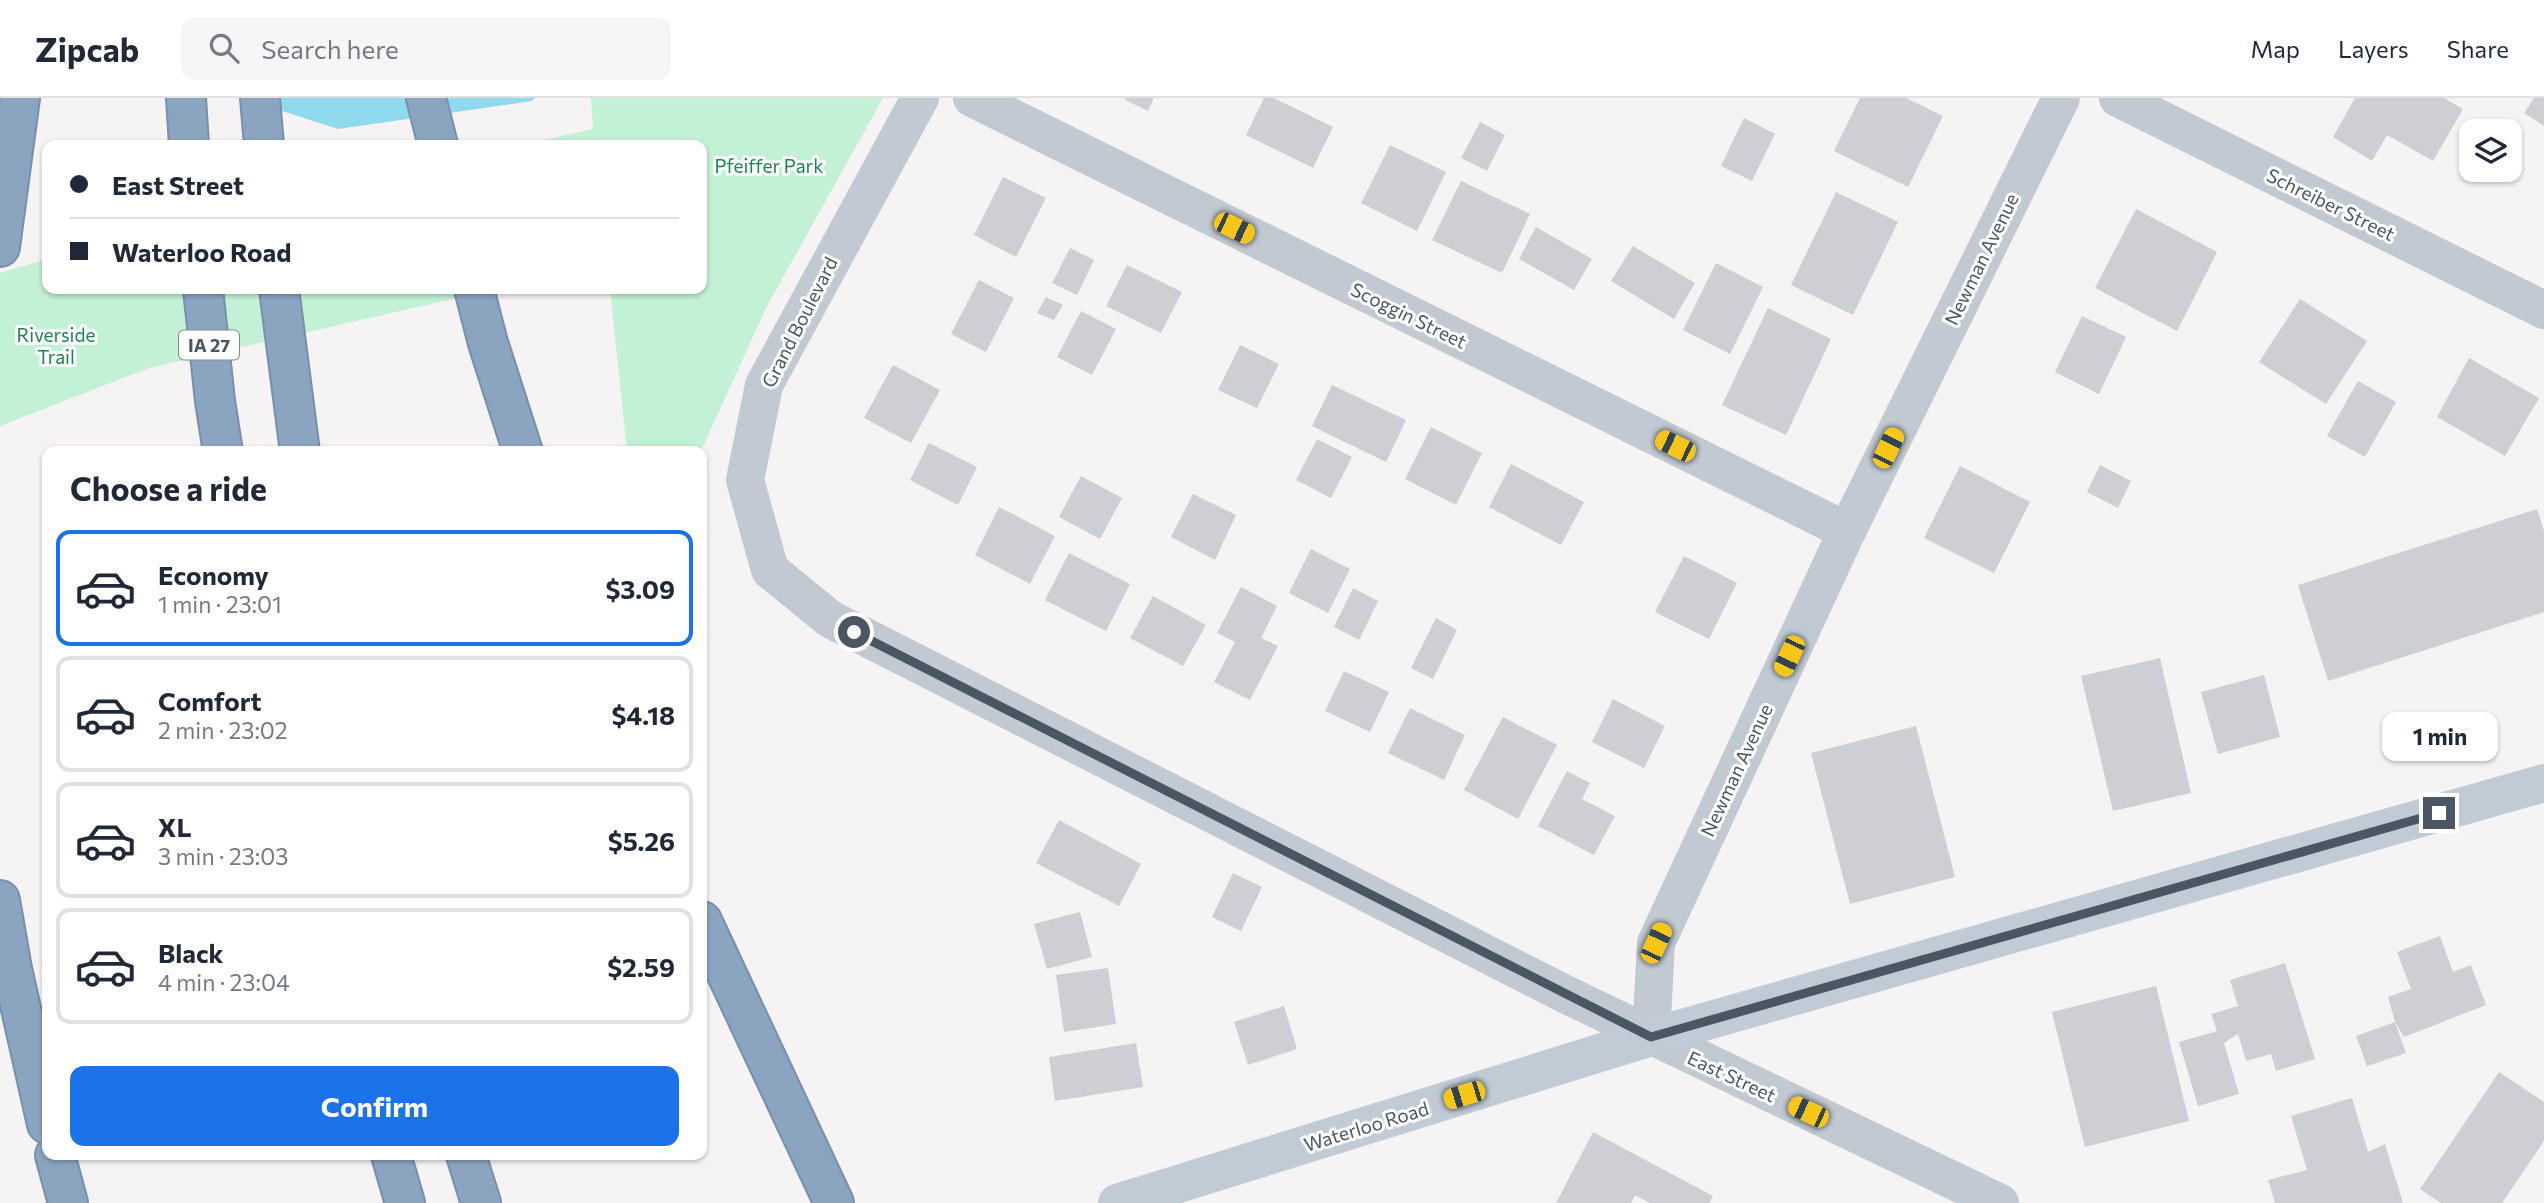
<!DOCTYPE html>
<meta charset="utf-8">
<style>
body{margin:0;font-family:Commissioner,sans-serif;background:#f6f6f7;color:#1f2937;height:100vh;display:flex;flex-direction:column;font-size:26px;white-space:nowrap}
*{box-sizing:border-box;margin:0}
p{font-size:23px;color:#747a83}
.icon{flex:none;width:38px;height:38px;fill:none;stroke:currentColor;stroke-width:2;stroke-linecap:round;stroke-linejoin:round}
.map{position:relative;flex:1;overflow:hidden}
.panel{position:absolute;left:42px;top:348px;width:665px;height:714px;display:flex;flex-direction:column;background:#fff;border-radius:14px;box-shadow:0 2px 5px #0004}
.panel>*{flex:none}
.top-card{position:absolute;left:42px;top:42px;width:665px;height:154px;border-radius:14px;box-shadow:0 2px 5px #0004;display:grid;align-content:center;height:154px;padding:0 28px;background:#fff}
.buttons{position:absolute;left:2459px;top:21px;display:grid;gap:14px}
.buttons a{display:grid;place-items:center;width:63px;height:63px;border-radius:14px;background:#fff;box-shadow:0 2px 5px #0004;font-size:35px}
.end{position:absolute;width:32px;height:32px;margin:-16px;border:9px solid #4a5661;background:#fff;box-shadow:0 0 0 4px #fff}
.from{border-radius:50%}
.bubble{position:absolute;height:49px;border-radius:14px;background:#fff;box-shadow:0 2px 5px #0004;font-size:23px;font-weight:700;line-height:49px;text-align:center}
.car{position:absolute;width:21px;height:42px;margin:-21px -10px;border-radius:9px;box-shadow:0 0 5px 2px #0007;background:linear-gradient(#f5c518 24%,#345 0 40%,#f5c518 0 76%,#345 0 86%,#f5c518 0)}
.top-card b{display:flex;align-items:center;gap:24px;height:66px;font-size:26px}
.top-card b+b{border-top:2px solid #e0e1e3}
.top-card i{width:18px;height:18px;background:#1f2937}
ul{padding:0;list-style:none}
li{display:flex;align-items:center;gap:21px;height:116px;margin:0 14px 10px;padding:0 14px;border:4px solid #e0e1e3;border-radius:14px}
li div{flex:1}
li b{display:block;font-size:26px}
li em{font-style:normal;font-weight:700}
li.active{border-color:#1a73e8}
li>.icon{width:63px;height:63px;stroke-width:1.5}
h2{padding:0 28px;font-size:32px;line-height:84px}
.primary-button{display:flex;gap:14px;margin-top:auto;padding:14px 28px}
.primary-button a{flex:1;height:80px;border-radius:14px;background:#1a73e8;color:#fff;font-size:28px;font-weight:700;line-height:80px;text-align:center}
header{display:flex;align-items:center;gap:42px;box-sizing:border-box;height:98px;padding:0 35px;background:#fff;border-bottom:2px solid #e0e1e3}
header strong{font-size:33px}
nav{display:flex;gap:38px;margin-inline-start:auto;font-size:24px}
.search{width:490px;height:63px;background:#f6f6f7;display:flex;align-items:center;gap:18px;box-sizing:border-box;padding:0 24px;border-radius:14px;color:#747a83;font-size:26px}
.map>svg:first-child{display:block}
.green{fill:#c3f1d5}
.water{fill:#90daee}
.building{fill:#cdcfd5}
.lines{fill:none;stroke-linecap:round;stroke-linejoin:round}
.highway-casing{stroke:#7690ad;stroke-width:42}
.street{stroke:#c1cad2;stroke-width:38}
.secondary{stroke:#c1cbd6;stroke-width:38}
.highway{stroke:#8ba5c1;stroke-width:38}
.route{stroke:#4a5661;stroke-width:9}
.labels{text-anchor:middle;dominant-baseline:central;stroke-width:6;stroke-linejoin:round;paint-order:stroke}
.shield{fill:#fff;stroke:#808990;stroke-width:2}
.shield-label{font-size:18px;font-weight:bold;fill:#4a5661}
.park-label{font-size:19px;fill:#17864f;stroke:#fff}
.street-label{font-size:19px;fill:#4a5661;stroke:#fff}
</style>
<header>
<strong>Zipcab</strong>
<div class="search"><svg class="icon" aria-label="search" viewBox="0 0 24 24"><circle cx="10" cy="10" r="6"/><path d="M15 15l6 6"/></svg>Search here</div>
<nav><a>Map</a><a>Layers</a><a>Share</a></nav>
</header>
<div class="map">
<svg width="2544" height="1105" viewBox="0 0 2544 1105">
<rect width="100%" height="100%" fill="#f5f3f3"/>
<!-- green -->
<g class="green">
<path d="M 591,0 L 883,0 L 766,210 L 701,353 L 627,353 L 610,191 L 702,191 L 702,47 L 522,47 L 593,31 Z"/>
<path d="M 47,161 L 47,191 L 497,191 L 149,270 L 0,328 L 0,175 Z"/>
</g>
<!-- water -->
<path class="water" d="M 242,0 L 535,0 L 532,3 L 338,31 Z"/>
<!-- building -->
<g class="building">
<path d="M 1126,0 L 1154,0 L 1148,13 L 1125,2 Z"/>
<path d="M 1264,0 L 1274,0 L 1333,29 L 1313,70 L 1246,37 Z"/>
<path d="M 1860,0 L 1906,0 L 1943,18 L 1908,89 L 1834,53 Z"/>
<path d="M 2355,0 L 2444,0 L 2463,11 L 2433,63 L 2387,37 L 2372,63 L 2333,39 Z"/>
<path d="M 2534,0 L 2544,0 L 2544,28 L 2524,15 Z"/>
<path d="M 1744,20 L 1775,36 L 1752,83 L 1721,68 Z"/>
<path d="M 1480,24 L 1505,37 L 1487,73 L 1461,60 Z"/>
<path d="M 1390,47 L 1446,74 L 1417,133 L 1361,105 Z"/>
<path d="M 1003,79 L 1046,100 L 1016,159 L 974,137 Z"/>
<path d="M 1461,83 L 1530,116 L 1502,175 L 1432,142 Z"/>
<path d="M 1836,94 L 1898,124 L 1853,217 L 1791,187 Z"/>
<path d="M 2136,111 L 2217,154 L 2177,233 L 2095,190 Z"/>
<path d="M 1536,129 L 1592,161 L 1574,192 L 1519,161 Z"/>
<path d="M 1633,148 L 1695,185 L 1674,221 L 1611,183 Z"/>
<path d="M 1070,150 L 1094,162 L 1077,197 L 1052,185 Z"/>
<path d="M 1716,165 L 1763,189 L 1730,256 L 1683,232 Z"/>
<path d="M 1127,167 L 1182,194 L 1161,235 L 1106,208 Z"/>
<path d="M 979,182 L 1014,200 L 986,254 L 951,236 Z"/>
<path d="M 1046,199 L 1063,207 L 1054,222 L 1037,215 Z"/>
<path d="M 2300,201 L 2367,243 L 2326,306 L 2259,264 Z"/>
<path d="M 1768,210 L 1831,241 L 1786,337 L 1722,307 Z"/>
<path d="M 1081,213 L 1116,231 L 1092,277 L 1057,259 Z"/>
<path d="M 2082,218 L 2126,239 L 2099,296 L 2055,274 Z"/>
<path d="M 1240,247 L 1279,266 L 1257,310 L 1218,292 Z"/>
<path d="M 2469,260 L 2539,300 L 2505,358 L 2437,319 Z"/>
<path d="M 893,267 L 940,292 L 911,345 L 864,320 Z"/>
<path d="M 2358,283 L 2396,304 L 2365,359 L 2327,338 Z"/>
<path d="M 1332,287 L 1406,322 L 1386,364 L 1312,328 Z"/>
<path d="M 1431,329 L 1482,355 L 1456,407 L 1405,381 Z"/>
<path d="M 1317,341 L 1352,359 L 1331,400 L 1296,382 Z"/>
<path d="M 929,345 L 977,369 L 958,407 L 910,382 Z"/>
<path d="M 1511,366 L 1584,404 L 1561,447 L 1489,409 Z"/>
<path d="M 2100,367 L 2131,383 L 2118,410 L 2087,394 Z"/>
<path d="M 1960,368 L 2030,404 L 1994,475 L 1924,440 Z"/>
<path d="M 1081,378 L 1122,400 L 1100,441 L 1059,419 Z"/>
<path d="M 1193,396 L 1236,417 L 1215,462 L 1171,439 Z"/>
<path d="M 999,409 L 1055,438 L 1030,486 L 975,457 Z"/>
<path d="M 2537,411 L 2544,433 L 2544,514 L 2328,583 L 2298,487 Z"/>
<path d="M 1311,451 L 1350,471 L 1328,515 L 1289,495 Z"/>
<path d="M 1069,455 L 1130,486 L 1106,533 L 1045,502 Z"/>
<path d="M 1684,458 L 1737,485 L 1709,541 L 1655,514 Z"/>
<path d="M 1241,489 L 1277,508 L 1261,540 L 1278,548 L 1250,602 L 1214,584 L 1235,544 L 1217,535 Z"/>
<path d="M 1353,490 L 1378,503 L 1359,542 L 1334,529 Z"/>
<path d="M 1153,498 L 1206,527 L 1183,568 L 1130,540 Z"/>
<path d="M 1436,520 L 1457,532 L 1433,581 L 1411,570 Z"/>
<path d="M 2160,560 L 2191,695 L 2113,713 L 2081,578 Z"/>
<path d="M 1344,573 L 1389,594 L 1370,634 L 1325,613 Z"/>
<path d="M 2264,577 L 2280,639 L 2218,656 L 2201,594 Z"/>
<path d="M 1613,601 L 1665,628 L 1644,670 L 1592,644 Z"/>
<path d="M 1410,610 L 1465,637 L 1444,682 L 1388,655 Z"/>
<path d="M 1503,619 L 1557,647 L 1518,721 L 1464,692 Z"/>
<path d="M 1916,628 L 1955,779 L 1850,806 L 1811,655 Z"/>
<path d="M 1567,673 L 1590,685 L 1582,701 L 1615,718 L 1594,757 L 1538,728 Z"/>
<path d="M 1059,722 L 1141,766 L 1119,808 L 1036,765 Z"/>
<path d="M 1233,775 L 1262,789 L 1241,833 L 1212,819 Z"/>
<path d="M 1080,814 L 1092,859 L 1047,871 L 1034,826 Z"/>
<path d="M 2440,838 L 2453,874 L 2471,867 L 2486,907 L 2404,939 L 2395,924 L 2388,899 L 2411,891 L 2397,854 Z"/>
<path d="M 2285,865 L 2315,961 L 2276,973 L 2271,956 L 2246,963 L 2238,936 L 2224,945 L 2239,996 L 2198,1008 L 2179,944 L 2217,933 L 2211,916 L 2238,908 L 2230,882 Z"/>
<path d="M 1108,870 L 1116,926 L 1064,934 L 1056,877 Z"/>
<path d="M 2156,888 L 2189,1023 L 2085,1049 L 2052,914 Z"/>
<path d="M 1284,908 L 1297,951 L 1248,967 L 1234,924 Z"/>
<path d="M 2395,924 L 2406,955 L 2367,968 L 2356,938 Z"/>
<path d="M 1136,945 L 1143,989 L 1055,1003 L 1049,959 Z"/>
<path d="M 2499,974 L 2544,1004 L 2544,1043 L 2502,1105 L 2441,1105 L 2420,1091 Z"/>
<path d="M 2352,1000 L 2368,1054 L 2385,1046 L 2403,1105 L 2275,1105 L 2268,1082 L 2307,1072 L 2291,1018 Z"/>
<path d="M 1593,1034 L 1713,1098 L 1709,1105 L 1650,1105 L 1635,1097 L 1631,1105 L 1556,1105 Z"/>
</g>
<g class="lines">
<!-- highway casing -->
<g class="highway-casing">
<g id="highway">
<path d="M 186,0 L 189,47"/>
<path d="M 260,0 L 264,47"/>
<path d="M 426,0 L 438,47"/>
<path d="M 0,149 L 20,0"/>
<path d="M 203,191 L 215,303 L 223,354"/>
<path d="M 279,191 L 300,354"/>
<path d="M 474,191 L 488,245 L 523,354"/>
<path d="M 0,802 L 12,871 L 47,1026"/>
<path d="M 702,823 L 834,1105"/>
<path d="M 55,1057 L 68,1105"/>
<path d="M 391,1057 L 405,1105"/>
<path d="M 466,1057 L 481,1105"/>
</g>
</g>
<!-- street -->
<g class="street">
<path d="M 920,0 L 764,287 L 745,382 L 770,472 L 830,521 L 1567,897 L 2000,1105"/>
<path d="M 972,0 L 1847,433"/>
<path d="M 2118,0 L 2544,212"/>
<path d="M 1651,939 L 1656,845 L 1847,433 L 2061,0"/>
</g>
<!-- secondary -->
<path class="secondary" d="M 1117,1105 L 1651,939 L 2544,685"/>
<!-- highway -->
<use href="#highway" class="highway"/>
</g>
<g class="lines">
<!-- route -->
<path class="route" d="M 854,534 L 1651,939 L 2439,715"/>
</g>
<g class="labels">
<!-- shield labels -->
<rect class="shield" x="179" y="232.5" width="60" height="29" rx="5"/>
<g class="shield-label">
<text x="209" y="247">IA 27</text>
</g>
<!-- park labels -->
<g class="park-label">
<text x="769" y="67">Pfeiffer Park</text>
<text x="56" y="236">Riverside<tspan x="56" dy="22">Trail</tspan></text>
</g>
<!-- street labels -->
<g class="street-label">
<text transform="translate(2331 106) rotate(26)">Schreiber Street</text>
<text transform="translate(1981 161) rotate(-64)">Newman Avenue</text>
<text transform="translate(1409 217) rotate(26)">Scoggin Street</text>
<text transform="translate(799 224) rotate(-63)">Grand Boulevard</text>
<text transform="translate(1736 672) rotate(-65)">Newman Avenue</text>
<text transform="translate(1732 978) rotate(25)">East Street</text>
<text transform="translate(1366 1028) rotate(-17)">Waterloo Road</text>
</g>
</g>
</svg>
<div class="buttons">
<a><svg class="icon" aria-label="layers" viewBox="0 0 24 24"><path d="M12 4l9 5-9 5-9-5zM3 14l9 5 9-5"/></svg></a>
</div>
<i class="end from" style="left:854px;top:534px"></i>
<i class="end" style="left:2439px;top:715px"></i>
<div class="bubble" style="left:2382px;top:614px;width:116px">1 min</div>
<i class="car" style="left:1234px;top:130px;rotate:116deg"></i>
<i class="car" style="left:1675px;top:348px;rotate:296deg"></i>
<i class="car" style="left:1888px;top:350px;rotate:26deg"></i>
<i class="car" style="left:1789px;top:558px;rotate:205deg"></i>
<i class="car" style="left:1656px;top:845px;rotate:25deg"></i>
<i class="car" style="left:1464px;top:997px;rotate:253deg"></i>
<i class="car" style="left:1808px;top:1014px;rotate:295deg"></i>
<div class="top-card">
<b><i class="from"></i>East Street</b>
<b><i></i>Waterloo Road</b>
</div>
<section class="panel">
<h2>Choose a ride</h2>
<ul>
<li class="active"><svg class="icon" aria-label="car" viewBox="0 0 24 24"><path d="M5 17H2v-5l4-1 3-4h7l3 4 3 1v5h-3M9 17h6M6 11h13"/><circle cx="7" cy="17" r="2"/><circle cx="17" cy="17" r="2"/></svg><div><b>Economy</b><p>1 min · 23:01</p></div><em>$3.09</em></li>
<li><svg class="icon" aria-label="car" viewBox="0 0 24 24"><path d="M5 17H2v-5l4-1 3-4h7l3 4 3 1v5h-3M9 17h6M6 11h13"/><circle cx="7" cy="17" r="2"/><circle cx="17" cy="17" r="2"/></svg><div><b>Comfort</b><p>2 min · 23:02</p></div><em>$4.18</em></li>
<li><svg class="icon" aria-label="car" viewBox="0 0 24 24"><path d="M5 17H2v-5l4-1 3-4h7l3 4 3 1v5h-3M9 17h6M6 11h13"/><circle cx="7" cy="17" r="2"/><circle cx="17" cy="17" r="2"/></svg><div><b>XL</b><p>3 min · 23:03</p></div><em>$5.26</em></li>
<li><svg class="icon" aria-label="car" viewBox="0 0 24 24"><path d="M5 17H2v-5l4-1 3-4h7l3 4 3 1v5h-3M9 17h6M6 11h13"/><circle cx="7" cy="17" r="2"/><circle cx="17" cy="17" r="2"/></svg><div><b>Black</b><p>4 min · 23:04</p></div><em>$2.59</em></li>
</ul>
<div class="primary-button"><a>Confirm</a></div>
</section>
</div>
